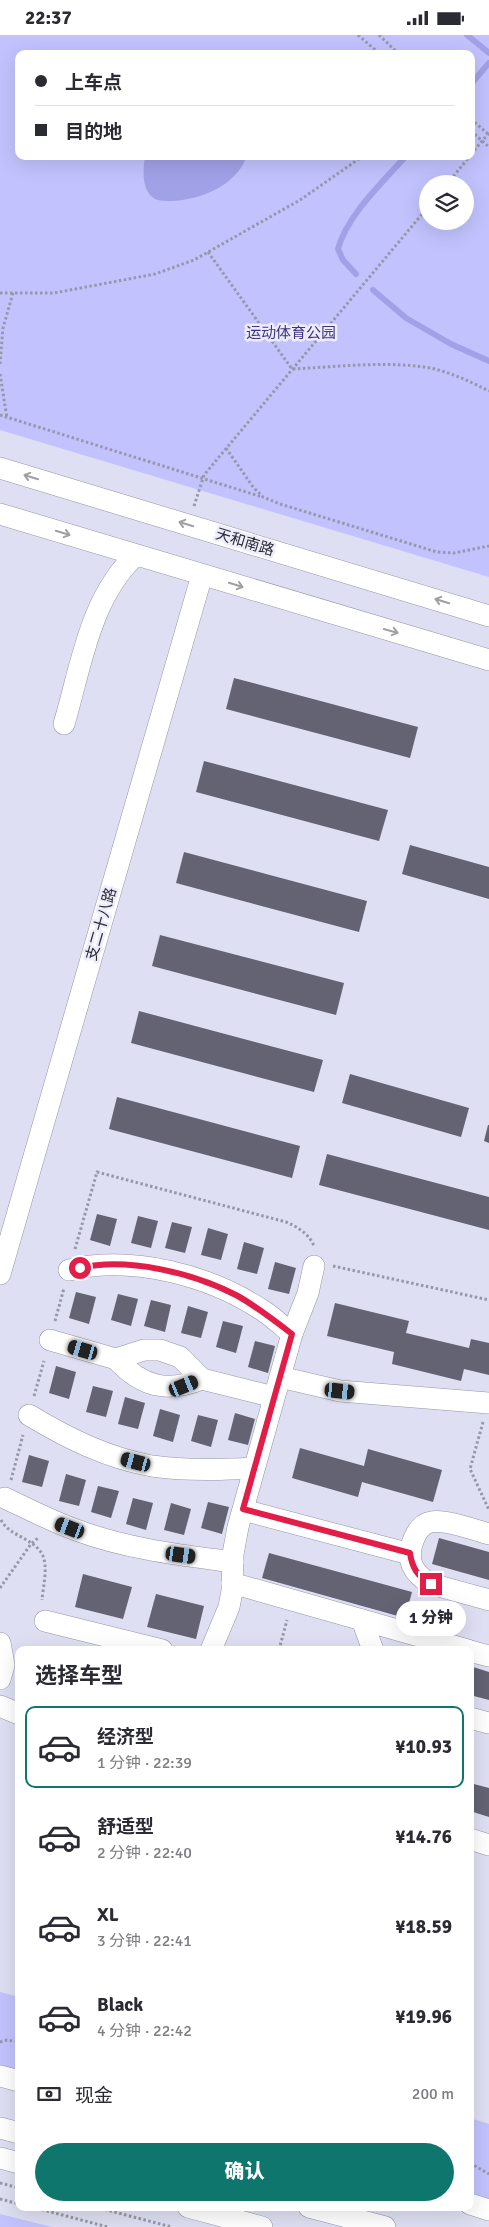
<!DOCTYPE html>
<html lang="zh">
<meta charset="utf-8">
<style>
body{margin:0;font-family:Signika,"Noto Sans SC",sans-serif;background:#f7f7f7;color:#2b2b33;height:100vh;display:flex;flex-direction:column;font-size:19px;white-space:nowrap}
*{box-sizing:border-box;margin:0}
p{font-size:16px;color:#7c7c81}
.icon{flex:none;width:28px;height:28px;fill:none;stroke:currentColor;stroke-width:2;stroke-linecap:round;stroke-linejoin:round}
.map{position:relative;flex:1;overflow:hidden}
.drawer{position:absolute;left:15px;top:1611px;width:459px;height:565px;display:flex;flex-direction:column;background:#fff;border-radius:10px;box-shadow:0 5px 20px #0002}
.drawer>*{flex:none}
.banner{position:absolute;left:15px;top:15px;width:460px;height:110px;border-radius:10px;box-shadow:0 5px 20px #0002;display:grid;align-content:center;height:110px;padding:0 20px;background:#fff}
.tools{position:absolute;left:419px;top:140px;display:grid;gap:10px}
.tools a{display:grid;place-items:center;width:55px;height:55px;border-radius:50%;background:#fff;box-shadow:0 5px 20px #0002;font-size:25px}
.end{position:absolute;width:22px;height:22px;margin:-11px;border:6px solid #e11d48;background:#fff;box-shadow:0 0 0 2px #fff}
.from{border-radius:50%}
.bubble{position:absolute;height:35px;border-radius:18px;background:#fff;box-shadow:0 5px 20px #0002;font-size:16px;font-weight:800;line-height:35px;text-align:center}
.car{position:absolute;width:15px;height:30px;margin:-15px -8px;border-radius:6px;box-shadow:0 0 4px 1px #0007;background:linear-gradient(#222 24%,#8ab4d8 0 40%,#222 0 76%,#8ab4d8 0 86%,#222 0)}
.banner b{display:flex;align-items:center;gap:18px;height:48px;font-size:19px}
.banner b+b{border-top:1px solid #e1e1e2}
.banner i{width:12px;height:12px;background:#2b2b33}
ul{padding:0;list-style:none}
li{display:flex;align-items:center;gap:15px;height:82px;margin:0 10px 8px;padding:0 10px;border:2px solid transparent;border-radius:10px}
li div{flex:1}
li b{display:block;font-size:19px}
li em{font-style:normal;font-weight:800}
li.on{border-color:#0f766e}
li>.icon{width:45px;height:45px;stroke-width:1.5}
h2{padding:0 20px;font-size:22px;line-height:60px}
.pay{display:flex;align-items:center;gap:12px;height:55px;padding:0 20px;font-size:19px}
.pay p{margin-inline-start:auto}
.primary-button{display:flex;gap:10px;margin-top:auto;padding:10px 20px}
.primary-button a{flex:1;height:58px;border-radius:30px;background:#0f766e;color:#fff;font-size:20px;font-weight:800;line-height:58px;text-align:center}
.status{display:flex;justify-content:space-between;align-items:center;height:35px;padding:0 25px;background:#fff;direction:ltr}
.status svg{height:14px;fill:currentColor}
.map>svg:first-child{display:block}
.green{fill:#c2c3fe;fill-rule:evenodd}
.water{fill:#a1a1e8}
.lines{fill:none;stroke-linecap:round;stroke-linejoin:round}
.stream{stroke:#a1a1e8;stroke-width:6}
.building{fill:#636374}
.minor-casing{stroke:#9495a7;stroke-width:22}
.path{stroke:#9798a6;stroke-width:3;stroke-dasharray:2.5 2.5;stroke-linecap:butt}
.minor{stroke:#fff;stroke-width:21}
.oneway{stroke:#a0a0a3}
.route{stroke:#e11d48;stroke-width:6}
.labels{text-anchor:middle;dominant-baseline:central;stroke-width:5;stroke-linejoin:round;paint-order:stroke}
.park-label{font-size:15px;fill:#3c3384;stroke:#ececfc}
.street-label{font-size:15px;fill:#2b2b32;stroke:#ececfc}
</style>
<div class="status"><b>22:37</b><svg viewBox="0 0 49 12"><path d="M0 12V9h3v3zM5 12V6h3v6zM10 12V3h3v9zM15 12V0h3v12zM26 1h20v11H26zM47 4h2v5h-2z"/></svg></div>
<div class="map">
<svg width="489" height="2192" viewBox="0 0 489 2192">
<rect width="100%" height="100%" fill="#dedff2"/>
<!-- green -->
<g class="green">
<path d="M 0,0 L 489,0 L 489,542 L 0,395 ZM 19,19 L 471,19 L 471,121 L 19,121 ZM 428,149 L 465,149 L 465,186 L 428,186 Z"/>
<path d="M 0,1957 L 19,1962 L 19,2036 L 0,2031 Z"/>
<path d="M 470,2083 L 489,2089 L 489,2164 L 470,2157 Z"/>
<path d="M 0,2179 L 52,2192 L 0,2192 Z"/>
</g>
<!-- water -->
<path class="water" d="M 145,121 L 247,121 C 236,151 200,165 171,166 C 166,166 160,166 155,164 C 141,156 143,135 145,121 Z"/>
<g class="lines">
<!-- stream -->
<g class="stream">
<path d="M 467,0 L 489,18"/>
<path d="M 471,49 L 489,28"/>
<path d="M 356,239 L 343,225 L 338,214 C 347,180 383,147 406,121"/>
<path d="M 373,255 L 406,283 L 451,309 L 489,326"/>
</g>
</g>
<!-- building -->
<g class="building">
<path d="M 234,643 L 418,692 L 410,723 L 226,674 Z"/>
<path d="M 204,726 L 388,775 L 379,806 L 196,757 Z"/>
<path d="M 410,810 L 489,832 L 489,864 L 402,839 Z"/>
<path d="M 184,817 L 367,866 L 359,897 L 176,848 Z"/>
<path d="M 160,900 L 344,948 L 336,980 L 152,931 Z"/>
<path d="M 139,976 L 323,1025 L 314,1057 L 131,1008 Z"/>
<path d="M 350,1039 L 469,1073 L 461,1102 L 342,1068 Z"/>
<path d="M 117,1062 L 300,1111 L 292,1143 L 109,1094 Z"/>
<path d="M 488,1090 L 489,1090 L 489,1108 L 484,1106 Z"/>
<path d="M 327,1119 L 489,1162 L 489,1195 L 319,1150 Z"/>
<path d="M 97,1179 L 117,1184 L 110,1211 L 90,1205 Z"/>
<path d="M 138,1181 L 158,1186 L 151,1213 L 131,1208 Z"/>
<path d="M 172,1187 L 192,1192 L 185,1218 L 165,1213 Z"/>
<path d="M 208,1193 L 228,1199 L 221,1225 L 201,1220 Z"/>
<path d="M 244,1207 L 264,1213 L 257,1239 L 237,1234 Z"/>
<path d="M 275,1227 L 296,1233 L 289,1259 L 268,1254 Z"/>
<path d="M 76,1257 L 96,1262 L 89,1289 L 69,1283 Z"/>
<path d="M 118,1259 L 138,1264 L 131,1291 L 111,1285 Z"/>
<path d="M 151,1265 L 171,1270 L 165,1297 L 144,1291 Z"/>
<path d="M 335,1268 L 409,1286 L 406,1298 L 469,1313 L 471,1304 L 489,1308 L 489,1340 L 464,1334 L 461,1346 L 392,1329 L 394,1317 L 327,1301 Z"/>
<path d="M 188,1271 L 208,1277 L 201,1303 L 181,1298 Z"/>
<path d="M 223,1286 L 243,1291 L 236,1318 L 216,1312 Z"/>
<path d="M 255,1306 L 275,1311 L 268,1338 L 248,1332 Z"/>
<path d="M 56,1331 L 76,1337 L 69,1364 L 49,1358 Z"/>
<path d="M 93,1351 L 113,1356 L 106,1382 L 86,1377 Z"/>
<path d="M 125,1362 L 145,1368 L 138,1394 L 118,1389 Z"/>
<path d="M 160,1374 L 180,1380 L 173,1407 L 153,1401 Z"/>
<path d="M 235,1378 L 255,1384 L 248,1410 L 228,1405 Z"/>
<path d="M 198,1380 L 218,1385 L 211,1412 L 191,1406 Z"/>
<path d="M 300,1413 L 364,1431 L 368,1414 L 442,1435 L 433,1467 L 362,1447 L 358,1462 L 292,1443 Z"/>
<path d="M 29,1420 L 49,1426 L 42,1452 L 22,1447 Z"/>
<path d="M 66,1439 L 86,1445 L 79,1471 L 59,1466 Z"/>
<path d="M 98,1451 L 119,1456 L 111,1483 L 91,1477 Z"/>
<path d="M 133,1463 L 153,1468 L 146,1495 L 126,1489 Z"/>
<path d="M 208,1467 L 229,1472 L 222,1499 L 201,1493 Z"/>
<path d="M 171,1468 L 191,1474 L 184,1500 L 164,1495 Z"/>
<path d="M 439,1503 L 489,1517 L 489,1545 L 432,1529 Z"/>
<path d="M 269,1518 L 412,1557 L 405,1583 L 262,1543 Z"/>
<path d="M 83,1539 L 132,1552 L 123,1584 L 75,1572 Z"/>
<path d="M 156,1559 L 204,1571 L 196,1604 L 147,1592 Z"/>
<path d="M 470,1631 L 489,1637 L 489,1665 L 470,1660 Z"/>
<path d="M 470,1748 L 489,1753 L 489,1782 L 470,1776 Z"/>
</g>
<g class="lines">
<!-- minor casing -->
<g class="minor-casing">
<g id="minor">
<path d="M 0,433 L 489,581"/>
<path d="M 0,479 L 489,625"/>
<path d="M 64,689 C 81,632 90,562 136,520"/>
<path d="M 69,1235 C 132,1220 209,1240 262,1275 C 273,1282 282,1291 292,1299"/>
<path d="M 0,1239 L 202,540"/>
<path d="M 50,1305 L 116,1324 L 144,1315 L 160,1315 L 180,1322 L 202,1344 L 274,1362"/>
<path d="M 116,1324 C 142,1352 167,1358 202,1344"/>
<path d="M 280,1342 L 340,1356 L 489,1368"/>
<path d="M 29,1380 C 67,1403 107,1423 152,1431 C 186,1436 220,1435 254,1433"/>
<path d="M 5,1463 C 30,1475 53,1487 79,1496 C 128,1514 181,1520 233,1527"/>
<path d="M 243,1475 L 410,1519"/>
<path d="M 489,1499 C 475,1495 445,1484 431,1487 C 415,1490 407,1516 412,1530 C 416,1539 422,1544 431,1549 L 489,1565"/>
<path d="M 232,1548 L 468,1615"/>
<path d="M 362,1585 L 373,1615"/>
<path d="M 45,1586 L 162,1615"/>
<path d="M 0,1608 L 4,1630 L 0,1644"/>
<path d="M 211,1615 L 229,1572 L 232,1556 L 233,1519 L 238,1492 L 292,1299 L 308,1258 L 314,1231"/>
<path d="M 470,1616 L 489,1621"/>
<path d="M 0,1671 L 19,1679"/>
<path d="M 470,1683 L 489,1688"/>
<path d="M 470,1804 L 489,1810"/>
<path d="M 0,2041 L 19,2046"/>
<path d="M 0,2093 L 19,2098"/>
<path d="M 0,2123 L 19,2128"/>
<path d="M 470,2169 L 489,2175"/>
<path d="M 188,2172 L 262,2192"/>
<path d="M 309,2172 L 385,2192"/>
</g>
</g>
<!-- path -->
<g class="path">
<path d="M 358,0 L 380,19"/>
<path d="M 379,0 L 399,19"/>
<path d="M 471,84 L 488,99"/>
<path d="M 471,96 L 489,112"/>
<path d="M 471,119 L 489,98"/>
<path d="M 447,149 L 470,121"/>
<path d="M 208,217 L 292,334 C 333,332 376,327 416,331 C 442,333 467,345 489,356"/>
<path d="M 0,258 L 54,258 L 155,239 L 194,225 L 300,165 L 363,121"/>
<path d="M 0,329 L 3,293 L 13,258"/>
<path d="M 0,339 L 7,383"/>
<path d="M 0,380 L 262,462"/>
<path d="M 226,413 L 253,452 L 263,462 L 280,469 L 437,517 L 454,518 L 489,511"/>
<path d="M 194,471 L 204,440 L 428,172"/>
<path d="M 75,1214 L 97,1137 L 286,1187 C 298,1192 309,1199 314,1211"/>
<path d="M 333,1231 L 489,1265"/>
<path d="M 55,1286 L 64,1253"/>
<path d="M 34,1361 L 44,1326"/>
<path d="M 483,1387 L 470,1434 L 489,1475"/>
<path d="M 11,1445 L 23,1400"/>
<path d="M 1,1485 C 10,1502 35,1503 43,1521 C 48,1534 43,1552 42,1565"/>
<path d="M 0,1553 L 31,1509 L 39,1502"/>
<path d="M 279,1615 L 287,1585"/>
<path d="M 0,2007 L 7,2005 L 19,2007"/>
<path d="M 470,2128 L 489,2139"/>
<path d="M 0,2148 L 19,2153"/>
<path d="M 0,2164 L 19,2169"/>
<path d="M 32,2172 L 108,2192"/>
<path d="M 95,2172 L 172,2192"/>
</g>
<!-- minor -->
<use href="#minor" class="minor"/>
</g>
<!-- one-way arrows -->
<defs><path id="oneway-shaft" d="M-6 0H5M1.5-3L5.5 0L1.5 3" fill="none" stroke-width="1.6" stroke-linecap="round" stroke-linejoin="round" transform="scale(1.25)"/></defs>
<g class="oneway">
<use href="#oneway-shaft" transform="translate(31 442) rotate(-163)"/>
<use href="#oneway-shaft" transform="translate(186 489) rotate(-163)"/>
<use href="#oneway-shaft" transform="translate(63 498) rotate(17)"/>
<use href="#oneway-shaft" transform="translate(236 550) rotate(17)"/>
<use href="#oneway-shaft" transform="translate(442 566) rotate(-163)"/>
<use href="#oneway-shaft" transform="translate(391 596) rotate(16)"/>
</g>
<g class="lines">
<!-- route -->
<path class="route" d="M 80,1233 C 128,1222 193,1238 236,1260 C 256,1271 274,1285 292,1299 L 243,1474 L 410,1518 C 412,1533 418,1542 431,1549"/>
</g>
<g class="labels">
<!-- park labels -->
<g class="park-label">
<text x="291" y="298">运动体育公园</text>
</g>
<!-- street labels -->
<g class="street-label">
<text transform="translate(245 507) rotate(17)">天和南路</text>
<text transform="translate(101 889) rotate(-74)">支二十八路</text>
</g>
</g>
</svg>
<div class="tools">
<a><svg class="icon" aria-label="layers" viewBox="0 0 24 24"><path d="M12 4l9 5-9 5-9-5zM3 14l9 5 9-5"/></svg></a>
</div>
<i class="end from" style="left:80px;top:1233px"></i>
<i class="end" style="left:431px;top:1549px"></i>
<div class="bubble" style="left:396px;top:1566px;width:70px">1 分钟</div>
<i class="car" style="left:83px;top:1315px;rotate:286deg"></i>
<i class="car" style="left:184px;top:1351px;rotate:68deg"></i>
<i class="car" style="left:340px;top:1356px;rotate:96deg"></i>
<i class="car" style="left:136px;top:1427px;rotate:285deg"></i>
<i class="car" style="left:70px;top:1493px;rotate:291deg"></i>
<i class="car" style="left:181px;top:1520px;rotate:98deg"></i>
<div class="banner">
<b><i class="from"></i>上车点</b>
<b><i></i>目的地</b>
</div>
<section class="drawer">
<h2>选择车型</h2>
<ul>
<li class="on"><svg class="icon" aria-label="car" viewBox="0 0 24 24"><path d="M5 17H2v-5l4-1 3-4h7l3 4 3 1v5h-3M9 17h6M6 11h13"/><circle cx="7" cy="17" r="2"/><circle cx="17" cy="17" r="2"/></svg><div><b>经济型</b><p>1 分钟 · 22:39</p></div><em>¥10.93</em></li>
<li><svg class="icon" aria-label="car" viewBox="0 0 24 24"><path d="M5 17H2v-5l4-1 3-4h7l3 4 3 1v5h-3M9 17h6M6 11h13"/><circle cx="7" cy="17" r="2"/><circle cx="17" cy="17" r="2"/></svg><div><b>舒适型</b><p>2 分钟 · 22:40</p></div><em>¥14.76</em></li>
<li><svg class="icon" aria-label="car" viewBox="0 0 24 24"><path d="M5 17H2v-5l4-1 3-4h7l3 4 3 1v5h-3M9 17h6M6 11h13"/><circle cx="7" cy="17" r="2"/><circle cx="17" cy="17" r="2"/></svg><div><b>XL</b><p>3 分钟 · 22:41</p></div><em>¥18.59</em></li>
<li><svg class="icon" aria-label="car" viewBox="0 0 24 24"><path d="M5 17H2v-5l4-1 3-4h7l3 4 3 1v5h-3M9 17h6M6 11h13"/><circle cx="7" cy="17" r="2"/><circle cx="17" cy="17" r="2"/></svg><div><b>Black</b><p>4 分钟 · 22:42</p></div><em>¥19.96</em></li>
</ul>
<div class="pay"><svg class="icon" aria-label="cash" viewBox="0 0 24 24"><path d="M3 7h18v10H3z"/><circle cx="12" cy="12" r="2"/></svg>现金<p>200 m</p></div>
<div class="primary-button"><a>确认</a></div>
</section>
</div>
